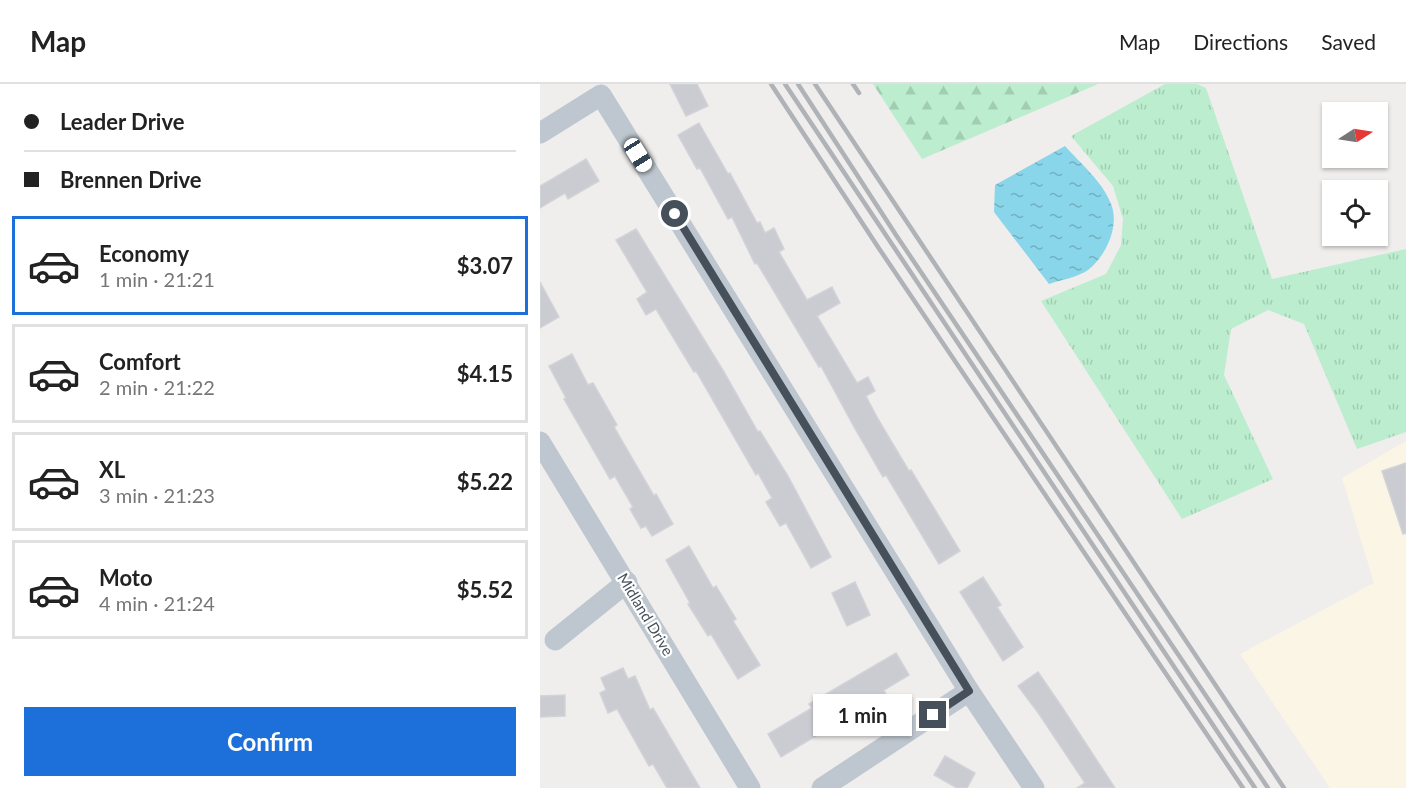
<!DOCTYPE html>
<meta charset="utf-8">
<style>
body{margin:0;font-family:Lato,sans-serif;background:#f6f6f6;color:#222;height:100vh;display:flex;flex-direction:column;font-size:22px;white-space:nowrap}
*{box-sizing:border-box;margin:0}
p{font-size:20px;color:#767676}
.icon{flex:none;width:33px;height:33px;fill:none;stroke:currentColor;stroke-width:2;stroke-linecap:round;stroke-linejoin:round}
.map{position:relative;flex:1;overflow:hidden}
.drawer{display:flex;flex-direction:column;background:#fff;width:540px}
.drawer>*{flex:none}
.top-card{display:grid;align-content:center;height:132px;padding:0 24px;background:#fff}
.needle{width:39px;rotate:78deg}
.controls{position:absolute;left:782px;top:18px;display:grid;gap:12px}
.controls a{display:grid;place-items:center;width:66px;height:66px;border-radius:0px;background:#fff;box-shadow:0 2px 4px #0004;font-size:30px}
.end{position:absolute;width:27px;height:27px;margin:-14px;border:8px solid #46505a;background:#fff;box-shadow:0 0 0 3px #fff}
.from{border-radius:50%}
.bubble{position:absolute;height:42px;border-radius:0px;background:#fff;box-shadow:0 2px 4px #0004;font-size:20px;font-weight:700;line-height:42px;text-align:center}
.car{position:absolute;width:18px;height:36px;margin:-18px -9px;border-radius:8px;box-shadow:0 0 4px 2px #0007;background:linear-gradient(#fff 24%,#345 0 40%,#fff 0 76%,#345 0 86%,#fff 0)}
.top-card b{display:flex;align-items:center;gap:21px;height:57px;font-size:22px}
.top-card b+b{border-top:2px solid #e0e0e0}
.top-card i{width:15px;height:15px;background:#222}
ul{padding:0;list-style:none}
li{display:flex;align-items:center;gap:18px;height:99px;margin:0 12px 9px;padding:0 12px;border:3px solid #e0e0e0;border-radius:0px}
li div{flex:1}
li b{display:block;font-size:22px}
li em{font-style:normal;font-weight:700}
li.current{border-color:#1d6fda}
li>.icon{width:54px;height:54px;stroke-width:1.5}
.cta{display:flex;gap:12px;margin-top:auto;padding:12px 24px}
.cta a{flex:1;height:69px;border-radius:0px;background:#1d6fda;color:#fff;font-size:24px;font-weight:700;line-height:69px;text-align:center}
header{display:flex;align-items:center;gap:36px;box-sizing:border-box;height:84px;padding:0 30px;background:#fff;border-bottom:2px solid #e0e0e0}
header strong{font-size:28px}
nav{display:flex;gap:33px;margin-inline-start:auto;font-size:21px}
main{display:flex;flex:1;min-height:0}
.map>svg:first-child{display:block}
.commercial{fill:#fbf5e5}
.grass{fill:url(#grass-tufts)}
.forest{fill:url(#forest-firs)}
.water{fill:url(#water-ripples)}
.building{fill:#caccd2;stroke:#d1d3d8;stroke-width:1.5}
.lines{fill:none;stroke-linecap:round;stroke-linejoin:round}
.minor{stroke:#bec7cf;stroke-width:21}
.rail{stroke:#afb2b7;stroke-width:4.5}
.route{stroke:#46505a;stroke-width:8}
.labels{text-anchor:middle;dominant-baseline:central;stroke-width:4.5;stroke-linejoin:round;paint-order:stroke}
.street-label{font-size:15px;fill:#46505a;stroke:#fff}
</style>
<header>
<strong>Map</strong>
<nav><a>Map</a><a>Directions</a><a>Saved</a></nav>
</header>
<main>
<section class="drawer">
<div class="top-card">
<b><i class="from"></i>Leader Drive</b>
<b><i></i>Brennen Drive</b>
</div>
<ul>
<li class="current"><svg class="icon" aria-label="car" viewBox="0 0 24 24"><path d="M5 17H2v-5l4-1 3-4h7l3 4 3 1v5h-3M9 17h6M6 11h13"/><circle cx="7" cy="17" r="2"/><circle cx="17" cy="17" r="2"/></svg><div><b>Economy</b><p>1 min · 21:21</p></div><em>$3.07</em></li>
<li><svg class="icon" aria-label="car" viewBox="0 0 24 24"><path d="M5 17H2v-5l4-1 3-4h7l3 4 3 1v5h-3M9 17h6M6 11h13"/><circle cx="7" cy="17" r="2"/><circle cx="17" cy="17" r="2"/></svg><div><b>Comfort</b><p>2 min · 21:22</p></div><em>$4.15</em></li>
<li><svg class="icon" aria-label="car" viewBox="0 0 24 24"><path d="M5 17H2v-5l4-1 3-4h7l3 4 3 1v5h-3M9 17h6M6 11h13"/><circle cx="7" cy="17" r="2"/><circle cx="17" cy="17" r="2"/></svg><div><b>XL</b><p>3 min · 21:23</p></div><em>$5.22</em></li>
<li><svg class="icon" aria-label="car" viewBox="0 0 24 24"><path d="M5 17H2v-5l4-1 3-4h7l3 4 3 1v5h-3M9 17h6M6 11h13"/><circle cx="7" cy="17" r="2"/><circle cx="17" cy="17" r="2"/></svg><div><b>Moto</b><p>4 min · 21:24</p></div><em>$5.52</em></li>
</ul>
<div class="cta"><a>Confirm</a></div>
</section>
<div class="map">
<svg width="866" height="704" viewBox="0 0 866 704">
<defs>
<pattern id="grass-tufts" width="24" height="20" patternUnits="userSpaceOnUse" patternTransform="scale(1.5)"><rect width="24" height="20" fill="#bbedce"/><path d="M3 7l-1-3M5 7V3M7 7l1-3M15 17l-1-3M17 17v-4M19 17l1-3" fill="none" stroke="#a2cdb3"/></pattern>
<pattern id="forest-firs" width="22" height="20" patternUnits="userSpaceOnUse" patternTransform="scale(1.5)"><rect width="22" height="20" fill="#bbedce"/><path d="M5 1l3.5 6h-7zM16 11l3.5 6h-7z" fill="#a2cdb3"/></pattern>
<pattern id="water-ripples" width="26" height="14" patternUnits="userSpaceOnUse" patternTransform="scale(1.5)"><rect width="26" height="14" fill="#89d5e9"/><path d="M2 4q2-2 4 0t4 0M15 11q2-2 4 0t4 0" fill="none" stroke="#72afc0"/></pattern>
</defs>
<rect width="100%" height="100%" fill="#f0eded"/>
<!-- commercial -->
<path class="commercial" d="M 866,357 L 866,704 L 790,704 L 700,570 L 834,499 L 802,394 Z"/>
<!-- grass -->
<path class="grass" d="M 625,0 L 657,0 L 666,4 L 732,195 L 866,165 L 866,348 L 817,365 L 764,240 L 728,226 L 691,245 L 684,291 L 733,395 L 642,435 L 501,217 L 566,190 L 581,161 L 583,135 L 573,102 L 531,52 Z"/>
<!-- forest -->
<path class="forest" d="M 333,0 L 558,0 L 382,75 Z"/>
<!-- water -->
<path class="water" d="M 525,62 C 540,79 563,98 571,120 C 580,142 566,172 548,186 C 538,193 521,196 509,200 L 454,128 L 455,101 Z"/>
<!-- building -->
<g class="building">
<path d="M 130,0 L 157,0 L 168,22 L 146,32 Z"/>
<path d="M 159,39 L 188,90 L 190,89 L 217,139 L 220,138 L 225,149 L 234,144 L 244,165 L 239,168 L 267,216 L 292,203 L 300,219 L 277,232 L 317,299 L 328,293 L 335,307 L 326,312 L 338,335 L 369,387 L 371,386 L 420,467 L 399,480 L 346,391 L 343,393 L 314,343 L 281,282 L 279,283 L 217,179 L 215,180 L 192,133 L 188,135 L 160,84 L 157,85 L 138,51 Z"/>
<path d="M 46,75 L 59,97 L 28,115 L 25,109 L 0,124 L 0,102 Z"/>
<path d="M 96,145 L 184,288 L 218,348 L 220,347 L 248,392 L 291,473 L 271,484 L 246,439 L 240,442 L 226,418 L 232,414 L 218,389 L 216,391 L 156,287 L 154,288 L 116,225 L 106,231 L 97,215 L 107,208 L 76,156 Z"/>
<path d="M 0,198 L 19,233 L 0,244 Z"/>
<path d="M 32,270 L 48,301 L 53,299 L 77,341 L 74,343 L 114,412 L 116,410 L 133,440 L 112,452 L 106,442 L 101,444 L 90,425 L 93,423 L 75,392 L 70,395 L 24,315 L 26,314 L 9,282 Z"/>
<path d="M 866,379 L 866,449 L 863,450 L 842,387 Z"/>
<path d="M 149,462 L 173,504 L 176,502 L 196,535 L 193,537 L 220,581 L 198,595 L 171,550 L 168,552 L 148,520 L 150,519 L 126,476 Z"/>
<path d="M 443,493 L 461,521 L 457,523 L 483,563 L 463,577 L 420,508 Z"/>
<path d="M 315,498 L 330,531 L 307,542 L 292,509 Z"/>
<path d="M 356,569 L 369,591 L 344,606 L 346,610 L 241,673 L 228,650 L 272,624 L 269,620 Z"/>
<path d="M 83,584 L 88,595 L 95,592 L 110,626 L 113,624 L 160,704 L 127,704 L 113,680 L 109,682 L 77,625 L 68,629 L 60,609 L 66,606 L 61,594 Z"/>
<path d="M 498,588 L 522,623 L 575,704 L 537,704 L 545,699 L 499,630 L 478,602 Z"/>
<path d="M 25,611 L 25,632 L 0,633 L 0,612 Z"/>
<path d="M 405,672 L 435,689 L 427,704 L 417,704 L 394,691 Z"/>
</g>
<g class="lines">
<!-- minor -->
<g class="minor">
<path d="M 0,49 L 61,11 L 429,607 L 494,704"/>
<path d="M 0,358 L 210,704"/>
<path d="M 15,556 L 87,498"/>
<path d="M 282,704 L 429,607"/>
</g>
<!-- rail -->
<g class="rail">
<path d="M 231,0 L 338,163 L 703,704"/>
<path d="M 245,0 L 715,704"/>
<path d="M 258,0 L 356,151 L 728,704"/>
<path d="M 275,0 L 744,704"/>
<path d="M 313,0 L 319,9"/>
</g>
</g>
<g class="lines">
<!-- route -->
<path class="route" d="M 135,130 L 429,607 L 393,631"/>
</g>
<g class="labels">
<!-- street labels -->
<g class="street-label">
<text transform="translate(106 530) rotate(59)">Midland Drive</text>
</g>
</g>
</svg>
<div class="controls">
<a><svg class="needle" viewBox="-14 -14 28 28"><path d="M0-13l5 13h-10z" fill="#e53935"/><path d="M0 13l5-13h-10z" fill="#767676"/></svg></a>
<a><svg class="icon" aria-label="locate" viewBox="0 0 24 24"><circle cx="12" cy="12" r="6"/><path d="M12 2v4M12 18v4M2 12h4M18 12h4"/></svg></a>
</div>
<i class="end from" style="left:135px;top:130px"></i>
<i class="end" style="left:393px;top:631px"></i>
<div class="bubble" style="left:273px;top:610px;width:99px">1 min</div>
<i class="car" style="left:98px;top:71px;rotate:148deg"></i>
</div>
</main>
